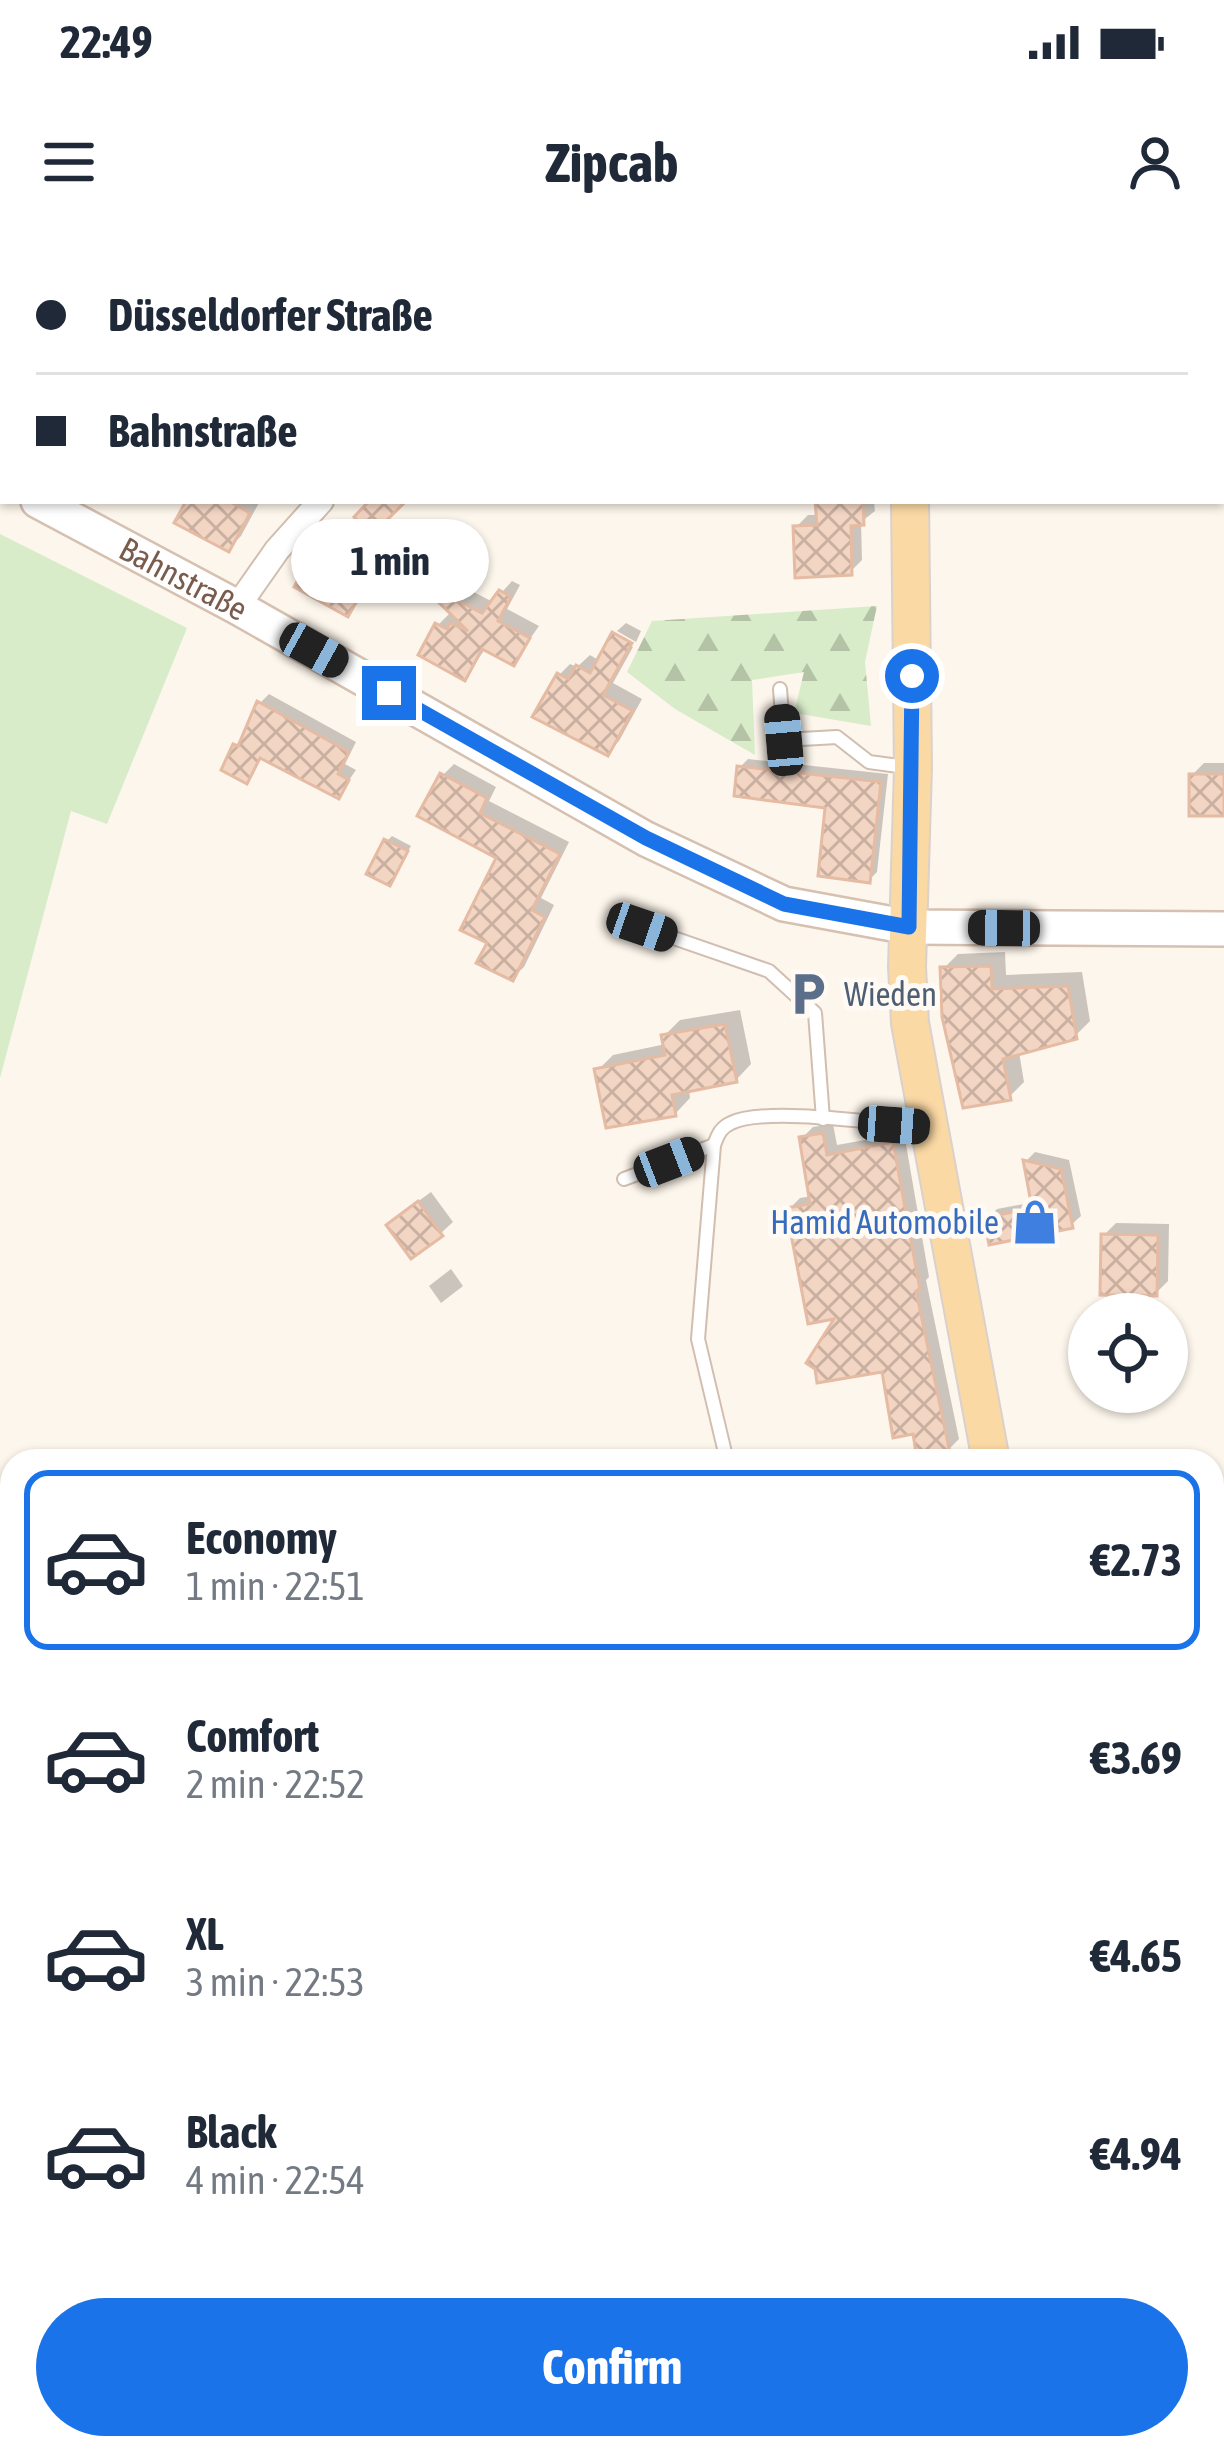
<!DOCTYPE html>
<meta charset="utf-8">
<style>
body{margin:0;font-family:"Asap Condensed",sans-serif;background:#f6f6f7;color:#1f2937;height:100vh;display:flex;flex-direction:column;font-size:45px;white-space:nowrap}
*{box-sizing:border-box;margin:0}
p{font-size:39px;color:#747a83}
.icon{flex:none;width:66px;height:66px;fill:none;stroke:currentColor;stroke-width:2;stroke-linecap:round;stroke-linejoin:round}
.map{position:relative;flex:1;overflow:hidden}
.sheet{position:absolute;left:0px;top:1209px;width:1224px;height:1011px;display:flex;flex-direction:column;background:#fff;border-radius:36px 36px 0 0;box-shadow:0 3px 9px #0004}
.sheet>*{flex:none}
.guide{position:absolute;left:0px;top:0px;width:1224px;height:264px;box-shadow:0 3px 9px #0004;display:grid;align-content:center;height:264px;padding:0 36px;background:#fff}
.buttons{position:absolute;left:1068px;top:1053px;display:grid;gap:24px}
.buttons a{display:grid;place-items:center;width:120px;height:120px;border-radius:50%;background:#fff;box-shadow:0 3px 9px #0004;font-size:60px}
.end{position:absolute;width:54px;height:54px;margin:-27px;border:15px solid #1a73e8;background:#fff;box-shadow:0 0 0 6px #fff}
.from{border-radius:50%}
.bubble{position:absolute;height:84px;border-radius:42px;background:#fff;box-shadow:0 3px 9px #0004;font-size:39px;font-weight:700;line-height:84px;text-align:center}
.car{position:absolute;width:36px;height:72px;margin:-36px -18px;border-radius:15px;box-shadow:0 0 9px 3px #0007;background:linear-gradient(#222 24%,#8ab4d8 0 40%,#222 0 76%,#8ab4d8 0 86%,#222 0)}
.guide b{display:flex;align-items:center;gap:42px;height:114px;font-size:45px}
.guide b+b{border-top:3px solid #e0e1e3}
.guide i{width:30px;height:30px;background:#1f2937}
ul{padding:21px 0 0;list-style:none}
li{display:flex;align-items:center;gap:36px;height:180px;margin:0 24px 18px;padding:0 12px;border:6px solid transparent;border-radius:24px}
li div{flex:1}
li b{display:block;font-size:45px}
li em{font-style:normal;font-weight:700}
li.on{border-color:#1a73e8}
li>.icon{width:108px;height:108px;stroke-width:1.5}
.cta{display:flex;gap:24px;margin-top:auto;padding:24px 36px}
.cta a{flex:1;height:138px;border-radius:72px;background:#1a73e8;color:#fff;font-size:48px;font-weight:700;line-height:138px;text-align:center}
.status{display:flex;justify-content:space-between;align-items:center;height:84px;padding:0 60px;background:#fff;direction:ltr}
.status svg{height:33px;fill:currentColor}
header{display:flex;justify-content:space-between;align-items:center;height:156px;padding:0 36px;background:#fff;font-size:54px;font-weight:700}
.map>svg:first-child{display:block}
.green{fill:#d8ecc9}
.forest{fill:url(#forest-firs)}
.shadow{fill:#0003}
.building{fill:url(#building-cross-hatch);stroke:#e6bba3;stroke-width:3}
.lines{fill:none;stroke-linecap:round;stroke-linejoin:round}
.service-casing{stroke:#d1beb0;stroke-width:16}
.minor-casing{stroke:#d1beb0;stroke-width:28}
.secondary-casing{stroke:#d6c0b0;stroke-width:38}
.primary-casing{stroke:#dad1cd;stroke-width:40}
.service{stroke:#fff;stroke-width:12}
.minor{stroke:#fff;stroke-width:24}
.secondary{stroke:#fff;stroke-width:33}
.primary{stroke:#fbd9a5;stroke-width:36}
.route{stroke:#1a73e8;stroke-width:15}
.labels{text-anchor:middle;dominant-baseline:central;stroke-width:10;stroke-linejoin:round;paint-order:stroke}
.street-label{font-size:33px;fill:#7a5c4d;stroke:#fffaf3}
.service-label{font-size:33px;fill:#4e5e75;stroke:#fffaf3;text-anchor:start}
.shop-label{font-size:33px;fill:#366cbe;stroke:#fffaf3;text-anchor:end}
</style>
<div class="status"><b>22:49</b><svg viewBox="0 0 49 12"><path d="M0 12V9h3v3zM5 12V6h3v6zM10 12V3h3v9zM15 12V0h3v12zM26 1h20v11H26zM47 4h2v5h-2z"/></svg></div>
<header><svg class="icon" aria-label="menu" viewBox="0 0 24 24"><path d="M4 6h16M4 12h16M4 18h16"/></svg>Zipcab<svg class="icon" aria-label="person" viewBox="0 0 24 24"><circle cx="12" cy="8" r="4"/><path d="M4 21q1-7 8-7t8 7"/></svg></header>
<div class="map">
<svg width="1224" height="2218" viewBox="0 0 1224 2218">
<defs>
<pattern id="forest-firs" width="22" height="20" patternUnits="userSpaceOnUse" patternTransform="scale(3)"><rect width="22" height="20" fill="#d8ecc9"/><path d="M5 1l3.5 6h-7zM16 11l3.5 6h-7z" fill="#b4c2a5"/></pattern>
<pattern id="building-cross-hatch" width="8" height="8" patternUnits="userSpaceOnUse" patternTransform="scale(3)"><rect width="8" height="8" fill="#f3d5c3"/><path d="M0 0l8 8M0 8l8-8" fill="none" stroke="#cab0a1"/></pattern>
</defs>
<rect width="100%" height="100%" fill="#fdf6ec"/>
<!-- green -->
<path class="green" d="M 0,294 L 187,388 L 107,584 L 71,571 L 0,838 Z"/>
<!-- forest -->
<g class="forest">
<path d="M 877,366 L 865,422 L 871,486 L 794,473 L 804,432 L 752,440 L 755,515 L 675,469 L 627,432 L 652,381 Z"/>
<path d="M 1212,1291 L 1224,1292 L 1224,1427 L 1212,1425 Z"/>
<path d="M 1224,1636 L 1224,2218 L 1220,2218 L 1212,2173 L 1212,1643 Z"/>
<path d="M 0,1969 L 12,1976 L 12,2208 L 249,2208 L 258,2218 L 0,2218 Z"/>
</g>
<!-- shadow -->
<g class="shadow">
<path d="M 0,0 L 45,0 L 3,3 L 0,43 Z"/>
<path d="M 533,0 L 615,0 L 615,3 L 527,3 Z"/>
<path d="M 189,261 L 260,261 L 241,296 L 229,308 Z"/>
<path d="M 819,261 L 874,261 L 875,271 L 861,282 L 862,320 L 850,332 L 796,287 L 808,275 L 819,275 Z"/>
<path d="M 328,299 L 377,326 L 358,363 L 347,373 L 318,310 Z"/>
<path d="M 443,336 L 493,362 L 512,341 L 520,345 L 507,369 L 539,386 L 513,423 L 486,408 L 465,437 L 438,385 L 452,371 L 430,350 Z"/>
<path d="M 626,383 L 641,391 L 636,402 L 617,391 Z"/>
<path d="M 614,396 L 633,407 L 613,443 L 642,459 L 619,501 L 607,512 L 559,435 L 570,424 L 577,427 L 590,415 L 600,421 Z"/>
<path d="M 269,454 L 356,502 L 345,524 L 356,530 L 338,556 L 263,516 L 246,540 L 235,506 L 246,495 L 260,463 Z"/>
<path d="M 748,519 L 888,534 L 877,632 L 869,640 L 829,566 L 740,527 Z"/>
<path d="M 1204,523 L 1224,523 L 1224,573 L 1192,535 Z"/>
<path d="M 454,524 L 496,547 L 489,561 L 569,602 L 541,658 L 554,665 L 524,727 L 512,738 L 491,701 L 500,617 L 443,535 Z"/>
<path d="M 392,596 L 411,606 L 389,643 L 387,601 Z"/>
<path d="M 1005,712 L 1006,735 L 1082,732 L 1090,781 L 1075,796 L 1019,812 L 1024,842 L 1009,857 L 943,729 L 958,714 Z"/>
<path d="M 740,770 L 751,824 L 736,840 L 689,849 L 690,858 L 675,874 L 598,830 L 613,815 L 666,804 L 664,796 L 680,780 Z"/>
<path d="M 833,884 L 837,905 L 904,893 L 929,1037 L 926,1040 L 959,1199 L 948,1210 L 916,1191 L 884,1128 L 840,1075 L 789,969 L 800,958 L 812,956 L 802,898 L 813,887 Z"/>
<path d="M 1035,912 L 1069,920 L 1081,976 L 1071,985 L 988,979 L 997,969 L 1034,962 L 1026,921 Z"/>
<path d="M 431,952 L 453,982 L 441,993 L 402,973 Z"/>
<path d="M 1116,983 L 1169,984 L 1168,1041 L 1156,1053 L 1104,995 Z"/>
<path d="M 451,1029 L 463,1046 L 441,1063 L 429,1046 Z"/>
</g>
<!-- building -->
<g class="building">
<path d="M 186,261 L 229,261 L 250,273 L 229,312 L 174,283 Z"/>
<path d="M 369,261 L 406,261 L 372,295 L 354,277 Z"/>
<path d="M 815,261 L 863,261 L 864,285 L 851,286 L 852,335 L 795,338 L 793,286 L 817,285 Z"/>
<path d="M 316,308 L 369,338 L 348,377 L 294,347 Z"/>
<path d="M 429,346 L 482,373 L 499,350 L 511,357 L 498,381 L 530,398 L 514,426 L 482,409 L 465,441 L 418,415 L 435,383 L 447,389 L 450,383 L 468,391 L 426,350 Z"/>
<path d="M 612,392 L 632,403 L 603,455 L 633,471 L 608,516 L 532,477 L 557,433 L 568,439 L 576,425 L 590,433 Z"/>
<path d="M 257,461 L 349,512 L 338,534 L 349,540 L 339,559 L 260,518 L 247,544 L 221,530 L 233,504 L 238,506 Z"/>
<path d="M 737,526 L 881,542 L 870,643 L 818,636 L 825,568 L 734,556 Z"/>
<path d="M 440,533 L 487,558 L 480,573 L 560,614 L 532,670 L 545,677 L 513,741 L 476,723 L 487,703 L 460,690 L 496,618 L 417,576 Z"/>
<rect x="1189" y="534" width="35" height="42"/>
<path d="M 384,599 L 408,611 L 390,646 L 366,634 Z"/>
<path d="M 991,726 L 992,749 L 1068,746 L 1077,799 L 1003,819 L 1011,860 L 963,868 L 942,777 L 940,727 Z"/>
<path d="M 725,784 L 737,842 L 672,855 L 676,876 L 606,888 L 594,829 L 665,815 L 661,795 Z"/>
<path d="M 823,893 L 827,915 L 893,902 L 920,1050 L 916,1051 L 950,1213 L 917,1219 L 913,1194 L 893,1198 L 882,1132 L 817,1143 L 815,1129 L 806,1123 L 834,1079 L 808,1084 L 786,968 L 810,964 L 799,897 Z"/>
<path d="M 1023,920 L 1061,929 L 1073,988 L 989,1005 L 984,978 L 1032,968 Z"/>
<path d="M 418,961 L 443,996 L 411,1019 L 386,985 Z"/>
<path d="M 1101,994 L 1158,995 L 1157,1056 L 1100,1055 Z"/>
</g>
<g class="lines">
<!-- service casing -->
<g class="service-casing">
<g id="service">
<path d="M 780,449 L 784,500 L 837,497 L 869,522 L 906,527"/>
<path d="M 642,687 L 769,731 L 815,773 L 823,879"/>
<path d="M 624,939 L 714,905"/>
<path d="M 727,1221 L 698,1099 L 714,905 C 718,895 720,888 731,883 C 765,866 883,884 925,887"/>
<path d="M 1212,1467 L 1224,1474"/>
<path d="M 1212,1604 L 1224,1597"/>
<path d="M 400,2208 L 402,2218"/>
<path d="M 851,2208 L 852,2218"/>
</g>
</g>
<!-- minor casing -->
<g class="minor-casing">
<g id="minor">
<path d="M 69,3 L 70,0"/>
<path d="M 0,178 L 3,171"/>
<path d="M 237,367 L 277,310 L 321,261"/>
</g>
</g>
<!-- secondary casing -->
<g class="secondary-casing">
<g id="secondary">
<path d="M 0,241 L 3,243"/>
<path id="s1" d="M 38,261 L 237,367 L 646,599 L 784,664 L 909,687 L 1224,689"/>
</g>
</g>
<!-- primary casing -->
<g class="primary-casing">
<g id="primary">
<path d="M 904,0 L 904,3"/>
<path d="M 910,261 L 913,528 L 907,727 L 910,783 L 991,1221"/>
<path d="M 1173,2208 L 1175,2218"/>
</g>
</g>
<!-- service -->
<use href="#service" class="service"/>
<!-- minor -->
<use href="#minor" class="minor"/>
<!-- secondary -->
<use href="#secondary" class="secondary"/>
<!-- primary -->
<use href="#primary" class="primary"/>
</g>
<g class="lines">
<!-- route -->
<path class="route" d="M 389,453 L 646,598 L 784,664 L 909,687 L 912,436"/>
</g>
<!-- icons -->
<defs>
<g id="parking-bare" transform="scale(3.6)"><path d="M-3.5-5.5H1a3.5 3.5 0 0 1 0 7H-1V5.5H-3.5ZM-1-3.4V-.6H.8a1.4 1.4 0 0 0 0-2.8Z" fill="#5c6f8a" stroke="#fffaf3" stroke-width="2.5" paint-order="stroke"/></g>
<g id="shop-bare" transform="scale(3.6)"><path d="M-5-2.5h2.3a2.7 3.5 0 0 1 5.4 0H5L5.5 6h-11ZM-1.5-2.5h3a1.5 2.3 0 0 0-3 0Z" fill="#3f7fe0" stroke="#fffaf3" stroke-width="2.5" paint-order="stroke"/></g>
</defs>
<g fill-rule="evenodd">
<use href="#parking-bare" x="808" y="754"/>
<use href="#shop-bare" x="1035" y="982"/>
</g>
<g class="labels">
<!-- street labels -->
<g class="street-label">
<text stroke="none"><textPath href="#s1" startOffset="165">Bahnstraße</textPath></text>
</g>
<!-- service labels -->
<g class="service-label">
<text x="844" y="754">Wieden</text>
</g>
<!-- shop labels -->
<g class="shop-label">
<text x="999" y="982">Hamid Automobile</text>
</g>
</g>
</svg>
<div class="buttons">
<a><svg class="icon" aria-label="locate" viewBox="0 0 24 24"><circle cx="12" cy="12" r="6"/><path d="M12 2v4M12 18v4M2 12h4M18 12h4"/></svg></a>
</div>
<i class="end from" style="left:912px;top:436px"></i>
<i class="end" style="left:389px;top:453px"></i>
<div class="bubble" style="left:291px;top:279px;width:198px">1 min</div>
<i class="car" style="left:314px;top:410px;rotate:119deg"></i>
<i class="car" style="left:784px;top:500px;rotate:355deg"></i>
<i class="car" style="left:642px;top:687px;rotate:109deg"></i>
<i class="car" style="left:1004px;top:688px;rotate:271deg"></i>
<i class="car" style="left:894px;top:885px;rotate:94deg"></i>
<i class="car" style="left:669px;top:922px;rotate:69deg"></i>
<div class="guide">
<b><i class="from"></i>Düsseldorfer Straße</b>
<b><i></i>Bahnstraße</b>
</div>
<section class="sheet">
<ul>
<li class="on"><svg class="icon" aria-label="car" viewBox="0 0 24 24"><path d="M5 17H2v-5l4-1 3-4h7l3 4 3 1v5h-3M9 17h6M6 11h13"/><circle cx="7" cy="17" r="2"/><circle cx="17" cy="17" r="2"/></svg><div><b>Economy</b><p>1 min · 22:51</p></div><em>€2.73</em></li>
<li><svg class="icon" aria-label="car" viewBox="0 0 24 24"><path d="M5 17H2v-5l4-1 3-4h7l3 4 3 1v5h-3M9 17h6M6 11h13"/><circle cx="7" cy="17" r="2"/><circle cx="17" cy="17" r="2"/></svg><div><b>Comfort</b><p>2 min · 22:52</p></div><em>€3.69</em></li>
<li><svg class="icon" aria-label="car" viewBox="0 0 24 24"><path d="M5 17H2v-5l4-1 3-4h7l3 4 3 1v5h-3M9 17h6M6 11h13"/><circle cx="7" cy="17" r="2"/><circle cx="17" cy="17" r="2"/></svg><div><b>XL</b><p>3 min · 22:53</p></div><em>€4.65</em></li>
<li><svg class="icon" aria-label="car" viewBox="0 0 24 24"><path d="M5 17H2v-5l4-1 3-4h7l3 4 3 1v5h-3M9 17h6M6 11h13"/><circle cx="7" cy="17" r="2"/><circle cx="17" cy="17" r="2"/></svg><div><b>Black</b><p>4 min · 22:54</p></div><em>€4.94</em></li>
</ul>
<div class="cta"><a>Confirm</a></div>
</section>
</div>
